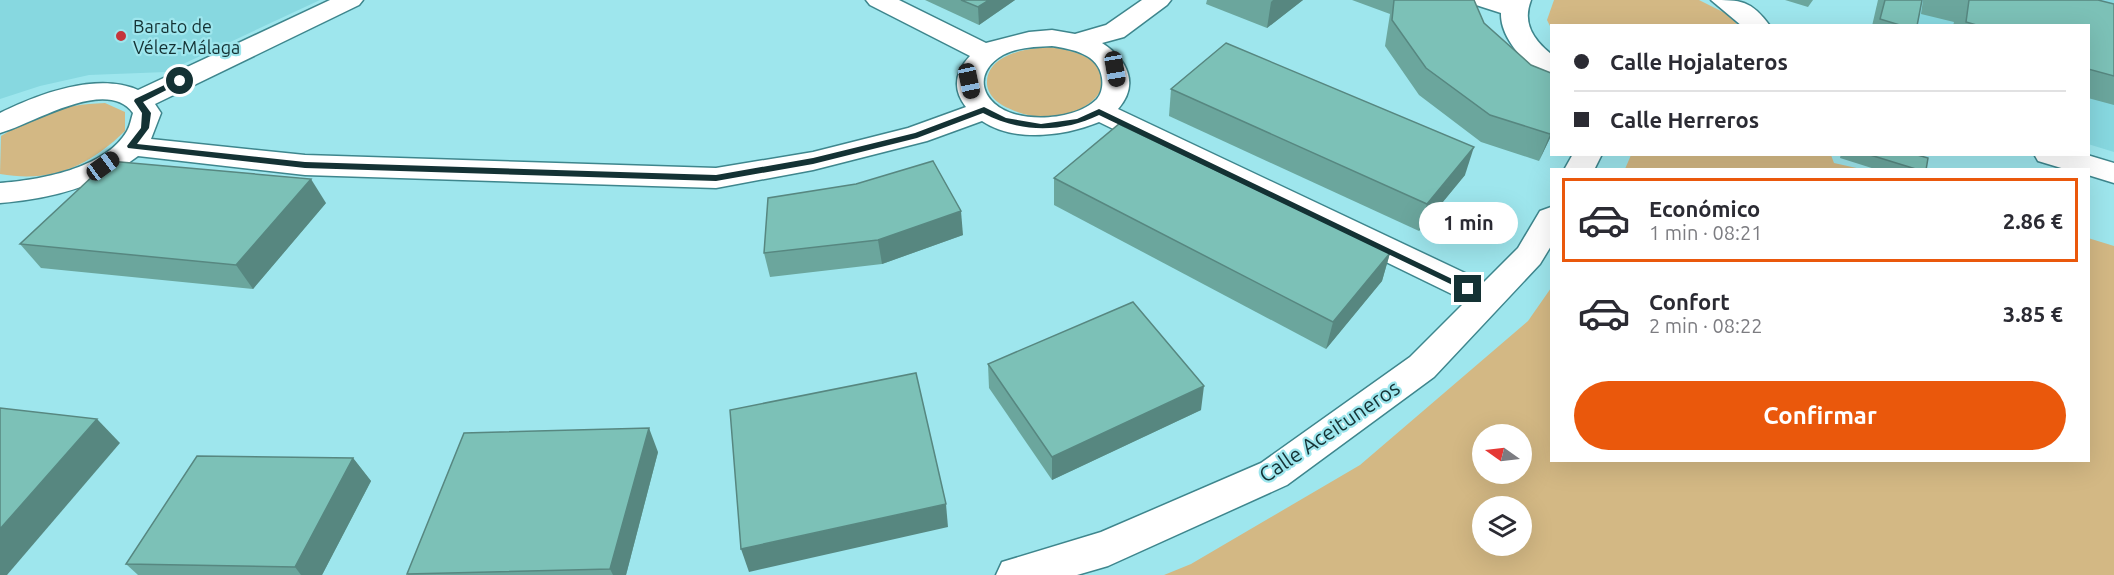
<!DOCTYPE html>
<html lang="es">
<meta charset="utf-8">
<style>
body{margin:0;font-family:Ubuntu,sans-serif;background:#f7f7f7;color:#2b2b33;height:100vh;display:flex;flex-direction:column;font-size:22px;white-space:nowrap}
*{box-sizing:border-box;margin:0}
p{font-size:20px;color:#7c7c81}
.icon{flex:none;width:33px;height:33px;fill:none;stroke:currentColor;stroke-width:2;stroke-linecap:round;stroke-linejoin:round}
.map{position:relative;flex:1;overflow:hidden}
.panel{position:absolute;left:1550px;top:168px;width:540px;height:294px;display:flex;flex-direction:column;background:#fff;border-radius:0px;box-shadow:0 6px 24px #0002}
.panel>*{flex:none}
.guide{position:absolute;left:1550px;top:24px;width:540px;height:132px;border-radius:0px;box-shadow:0 6px 24px #0002;display:grid;align-content:center;height:132px;padding:0 24px;background:#fff}
.needle{width:39px;rotate:284deg}
.fabs{position:absolute;left:1472px;top:424px;display:grid;gap:12px}
.fabs a{display:grid;place-items:center;width:60px;height:60px;border-radius:50%;background:#fff;box-shadow:0 6px 24px #0002;font-size:30px}
.end{position:absolute;width:27px;height:27px;margin:-14px;border:8px solid #143234;background:#fff;box-shadow:0 0 0 3px #fff}
.from{border-radius:50%}
.bubble{position:absolute;height:42px;border-radius:21px;background:#fff;box-shadow:0 6px 24px #0002;font-size:20px;font-weight:700;line-height:42px;text-align:center}
.car{position:absolute;width:18px;height:36px;margin:-18px -9px;border-radius:8px;box-shadow:0 0 4px 2px #0007;background:linear-gradient(#222 24%,#8ab4d8 0 40%,#222 0 76%,#8ab4d8 0 86%,#222 0)}
.guide b{display:flex;align-items:center;gap:21px;height:57px;font-size:22px}
.guide b+b{border-top:2px solid #e1e1e2}
.guide i{width:15px;height:15px;background:#2b2b33}
ul{padding:10px 0 0;list-style:none}
li{display:flex;align-items:center;gap:18px;height:84px;margin:0 12px 9px;padding:0 12px;border:3px solid transparent;border-radius:0px}
li div{flex:1}
li b{display:block;font-size:22px}
li em{font-style:normal;font-weight:700}
li.on{border-color:#ea580c}
li>.icon{width:54px;height:54px;stroke-width:1.5}
.cta{display:flex;gap:12px;margin-top:auto;padding:12px 24px}
.cta a{flex:1;height:69px;border-radius:36px;background:#ea580c;color:#fff;font-size:24px;font-weight:700;line-height:69px;text-align:center}
.map>svg:first-child{display:block}
.built{fill:#87d8e0}
.green{fill:#d3b884;fill-rule:evenodd}
.lines{fill:none;stroke-linecap:round;stroke-linejoin:round}
.minor-casing{stroke:#3e868d;stroke-width:3}
.minor{fill:#fff;fill-rule:evenodd}
.wall{fill:#6ba69d}
.shaded-wall{fill:#578780}
.building{fill:#7cc1b7;stroke:#578780;stroke-width:1.5}
.route{fill:#143234}
.poi-dot{fill:#c5353b;stroke:#9ee6ed;stroke-width:2}
.labels{text-anchor:middle;dominant-baseline:central;stroke-width:4.5;stroke-linejoin:round;paint-order:stroke}
.far-poi-label{font-size:18px;fill:#143234;stroke:#9ee6ed;text-anchor:start}
.street-label{font-size:21px;fill:#143234;stroke:#9ee6ed}
</style>
<div class="map">
<svg width="2114" height="575" viewBox="0 0 2114 575">
<rect width="100%" height="100%" fill="#9ee6ed"/>
<!-- built -->
<g class="built">
<path d="M 0,0 L 320,0 L 166,72 L 89,75 L 40,86 L 0,99 Z"/>
<path d="M 1914,0 L 2114,0 L 2114,152 L 2088,144 L 2088,26 L 1909,26 Z"/>
</g>
<!-- green -->
<g class="green">
<path d="M 1554,0 L 1699,0 L 1725,13 L 1738,25 L 1551,26 L 1551,28 L 1547,20 Z"/>
<path d="M 1050,47 C 1158,61 1081,144 1008,108 C 998,104 986,94 987,81 C 989,53 1029,48 1050,47 Z"/>
<path d="M 105,103 L 125,112 L 125,131 C 88,167 51,183 0,174 L 1,136 C 40,112 59,105 105,103 Z"/>
<path d="M 1631,155 L 1831,155 L 1834,163 L 1861,169 L 1625,169 Z"/>
<path d="M 2088,238 L 2114,246 L 2114,575 L 1164,575 L 1191,564 L 1360,465 L 1528,321 L 1551,288 L 1551,460 L 2088,460 ZM 1482,435 L 1521,435 L 1521,474 L 1482,474 ZM 1482,507 L 1521,507 L 1521,546 L 1482,546 Z"/>
</g>
<g class="lines">
<!-- minor casing -->
<g class="minor-casing">
<g id="minor">
<path d="M 330,0 L 363,0 L 359,5 L 155,104 L 161,113 L 151,139 L 305,155 L 716,168 L 813,152 L 908,128 L 966,107 C 952,89 955,72 970,56 L 870,5 L 866,0 L 899,0 L 986,43 L 1029,32 L 1052,30 L 1075,34 L 1106,25 L 1142,0 L 1171,0 L 1167,5 L 1124,37 L 1102,43 C 1127,59 1140,84 1118,109 L 1484,282 L 1518,248 L 1540,211 L 1551,207 L 1551,246 L 1540,264 L 1434,377 L 1287,485 L 1108,566 L 1077,575 L 996,575 L 1002,562 L 1101,532 L 1261,463 L 1410,357 L 1466,301 L 1099,122 C 1064,136 1015,143 982,121 L 927,141 L 813,170 L 716,188 L 305,175 L 138,156 C 98,187 50,199 0,203 L 0,183 C 39,180 105,169 127,131 C 130,126 131,119 133,113 C 106,76 31,125 0,133 L 0,113 C 38,94 97,72 138,90 ZM 1052,46 C 1072,49 1099,54 1102,78 C 1103,85 1102,93 1097,99 C 1078,118 1038,121 1014,114 C 983,105 970,74 1003,55 C 1018,47 1035,47 1052,46 Z"/>
<path d="M 1472,0 L 1531,0 C 1522,23 1533,39 1551,54 L 1551,75 C 1527,69 1500,38 1501,13 L 1476,5 Z"/>
<path d="M 1711,0 C 1741,0 1751,0 1770,26 L 1742,26 Z"/>
<path d="M 1573,154 L 1602,154 L 1594,170 L 1564,170 Z"/>
<path d="M 2034,154 L 2084,154 L 2114,163 L 2114,183 L 2088,175 L 2088,170 L 2068,170 L 2038,161 Z"/>
</g>
</g>
<!-- minor -->
<use href="#minor" class="minor"/>
</g>
<!-- wall -->
<g class="wall">
<path d="M 925,0 L 1015,0 L 979,25 Z"/>
<path d="M 1207,0 L 1303,0 L 1267,28 L 1206,4 Z"/>
<path d="M 1352,0 L 1474,0 L 1484,23 L 1531,65 L 1551,73 L 1551,136 L 1539,161 L 1481,142 L 1419,95 L 1385,46 L 1390,14 Z"/>
<path d="M 1785,0 L 1813,0 L 1808,7 Z"/>
<path d="M 1878,0 L 1922,0 L 1917,26 L 1872,26 Z"/>
<path d="M 1923,0 L 2098,0 L 2114,4 L 2114,105 L 2088,98 L 2088,26 L 1953,26 L 1954,22 L 1921,14 Z"/>
<path d="M 1171,89 L 1465,175 L 1419,231 L 1169,116 Z"/>
<path d="M 1841,154 L 1914,154 L 1926,170 L 1878,170 L 1840,158 Z"/>
<path d="M 1054,178 L 1390,253 L 1382,281 L 1326,349 L 1054,205 Z"/>
<path d="M 768,198 L 963,235 L 882,264 L 770,277 L 764,253 Z"/>
<path d="M 326,203 L 253,289 L 41,268 L 20,244 Z"/>
<path d="M 988,364 L 1201,410 L 1052,480 L 989,388 Z"/>
<path d="M 658,452 L 626,575 L 408,575 L 407,574 Z"/>
<path d="M 353,458 L 371,481 L 322,575 L 138,575 L 126,564 Z"/>
</g>
<!-- shaded-wall -->
<g class="shaded-wall">
<path d="M 989,0 L 1015,0 L 979,25 L 978,7 Z"/>
<path d="M 1273,0 L 1303,0 L 1267,28 L 1271,2 Z"/>
<path d="M 1551,132 L 1551,136 L 1539,161 Z"/>
<path d="M 1474,147 L 1465,175 L 1419,231 L 1427,204 Z"/>
<path d="M 311,179 L 326,203 L 253,289 L 236,265 Z"/>
<path d="M 961,211 L 963,235 L 882,264 L 878,240 Z"/>
<path d="M 1390,253 L 1382,281 L 1326,349 L 1333,322 Z"/>
<path d="M 1204,386 L 1201,410 L 1052,480 L 1052,457 Z"/>
<path d="M 97,419 L 120,443 L 7,575 L 0,575 L 0,529 Z"/>
<path d="M 649,428 L 658,452 L 626,575 L 613,575 L 610,569 Z"/>
<path d="M 353,458 L 371,481 L 322,575 L 301,575 L 295,567 Z"/>
<path d="M 946,504 L 948,527 L 749,572 L 741,549 Z"/>
</g>
<!-- building -->
<g class="building">
<path d="M 961,0 L 989,0 L 978,7 Z"/>
<path d="M 1394,0 L 1474,0 L 1484,23 L 1531,65 L 1551,73 L 1551,132 L 1550,134 L 1490,115 L 1426,68 L 1392,20 Z"/>
<path d="M 1885,0 L 1922,0 L 1917,26 L 1903,26 L 1880,19 Z"/>
<path d="M 1969,0 L 2098,0 L 2114,4 L 2114,76 L 2088,69 L 2088,26 L 1980,26 L 1966,22 Z"/>
<path d="M 1226,43 L 1474,147 L 1427,204 L 1171,89 Z"/>
<path d="M 1119,124 L 1390,253 L 1333,322 L 1054,178 Z"/>
<path d="M 1867,154 L 1914,154 L 1928,158 L 1926,170 L 1919,170 Z"/>
<path d="M 109,161 L 311,179 L 236,265 L 20,244 Z"/>
<path d="M 933,161 L 961,211 L 878,240 L 764,253 L 768,198 L 856,184 Z"/>
<path d="M 1133,302 L 1204,386 L 1052,457 L 988,364 Z"/>
<path d="M 916,373 L 946,504 L 741,549 L 730,410 Z"/>
<path d="M 0,408 L 97,419 L 0,529 Z"/>
<path d="M 649,428 L 610,569 L 407,574 L 464,433 Z"/>
<path d="M 197,456 L 353,458 L 295,567 L 126,564 Z"/>
</g>
<!-- route -->
<path class="route" d="M 177,79 L 184,81 L 143,102 L 151,113 L 149,128 L 137,144 L 305,162 L 716,175 L 813,158 L 915,133 L 984,107 L 1006,118 L 1041,124 L 1077,119 L 1099,109 L 1473,289 L 1472,291 L 1465,291 L 1099,115 C 1062,133 1020,133 983,113 L 917,138 L 813,164 L 716,181 L 305,168 L 128,148 L 127,146 L 141,128 L 142,113 L 134,101 L 135,99 Z"/>
<!-- markers -->
<circle class="poi-dot" cx="121" cy="36" r="6"/>
<g class="labels">
<!-- far-poi labels -->
<g class="far-poi-label">
<text x="133" y="26">Barato de<tspan x="133" dy="21">Vélez-Málaga</tspan></text>
</g>
<!-- street labels -->
<g class="street-label">
<text transform="translate(1329 431) rotate(-34)">Calle Aceituneros</text>
</g>
</g>
</svg>
<div class="fabs">
<a><svg class="needle" viewBox="-14 -14 28 28"><path d="M0-13l5 13h-10z" fill="#e53935"/><path d="M0 13l5-13h-10z" fill="#7c7c81"/></svg></a>
<a><svg class="icon" aria-label="layers" viewBox="0 0 24 24"><path d="M12 4l9 5-9 5-9-5zM3 14l9 5 9-5"/></svg></a>
</div>
<i class="end from" style="left:180px;top:81px"></i>
<i class="end" style="left:1468px;top:289px"></i>
<div class="bubble" style="left:1419px;top:202px;width:99px">1 min</div>
<i class="car" style="left:1115px;top:69px;rotate:170deg"></i>
<i class="car" style="left:969px;top:81px;rotate:168deg"></i>
<i class="car" style="left:103px;top:166px;rotate:54deg"></i>
<div class="guide">
<b><i class="from"></i>Calle Hojalateros</b>
<b><i></i>Calle Herreros</b>
</div>
<section class="panel">
<ul>
<li class="on"><svg class="icon" aria-label="car" viewBox="0 0 24 24"><path d="M5 17H2v-5l4-1 3-4h7l3 4 3 1v5h-3M9 17h6M6 11h13"/><circle cx="7" cy="17" r="2"/><circle cx="17" cy="17" r="2"/></svg><div><b>Económico</b><p>1 min · 08:21</p></div><em>2.86 €</em></li>
<li><svg class="icon" aria-label="car" viewBox="0 0 24 24"><path d="M5 17H2v-5l4-1 3-4h7l3 4 3 1v5h-3M9 17h6M6 11h13"/><circle cx="7" cy="17" r="2"/><circle cx="17" cy="17" r="2"/></svg><div><b>Confort</b><p>2 min · 08:22</p></div><em>3.85 €</em></li>
</ul>
<div class="cta"><a>Confirmar</a></div>
</section>
</div>
